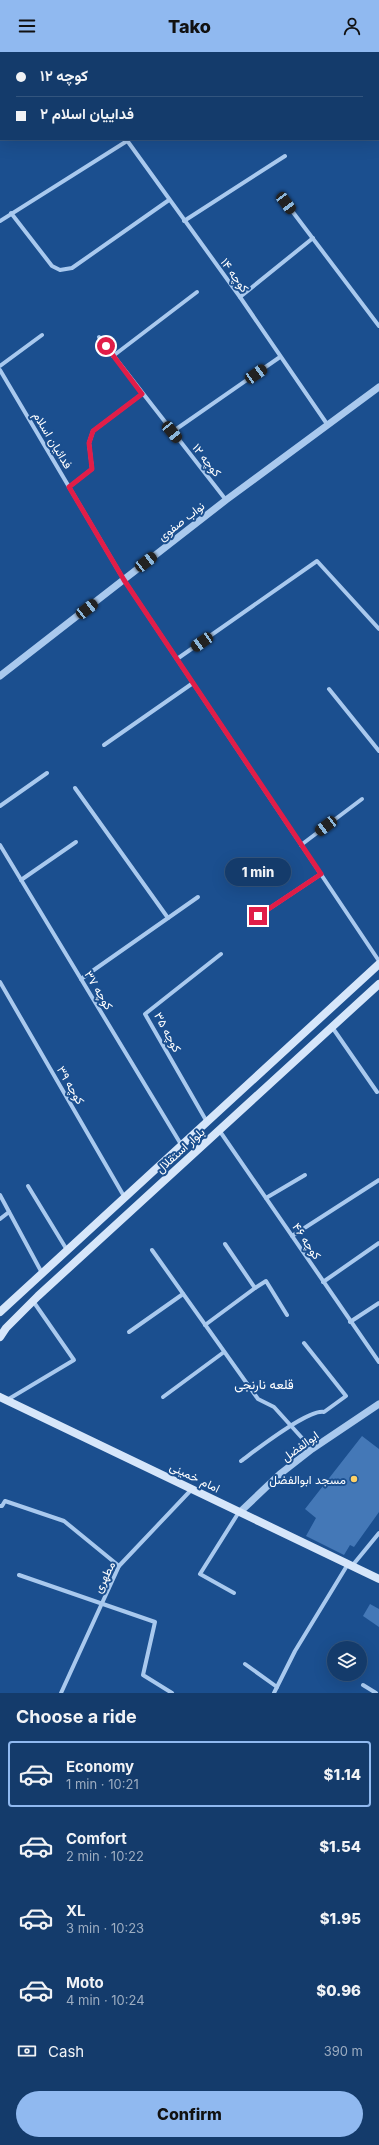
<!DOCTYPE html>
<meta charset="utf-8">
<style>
body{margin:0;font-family:Inter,Vazirmatn,sans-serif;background:#214673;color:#f1f3f6;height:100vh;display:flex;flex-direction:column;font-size:15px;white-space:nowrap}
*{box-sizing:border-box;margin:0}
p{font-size:13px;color:#9dadc1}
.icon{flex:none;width:22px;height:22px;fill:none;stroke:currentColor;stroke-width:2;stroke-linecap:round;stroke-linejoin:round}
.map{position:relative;height:1641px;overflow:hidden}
.side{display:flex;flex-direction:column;background:#143b6b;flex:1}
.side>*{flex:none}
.guide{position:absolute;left:0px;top:0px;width:379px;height:88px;box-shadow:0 4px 16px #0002,0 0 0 1px #33557e;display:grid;align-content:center;height:88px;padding:0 16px;background:#143b6b}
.buttons{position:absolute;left:327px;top:1589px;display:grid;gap:8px}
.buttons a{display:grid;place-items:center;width:40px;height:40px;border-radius:50%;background:#143b6b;box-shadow:0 4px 16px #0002,0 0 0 1px #33557e;font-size:20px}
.end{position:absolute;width:18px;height:18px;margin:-9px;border:5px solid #e11d48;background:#fff;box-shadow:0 0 0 2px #fff}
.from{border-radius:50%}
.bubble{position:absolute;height:28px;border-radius:14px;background:#143b6b;box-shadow:0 4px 16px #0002,0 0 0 1px #33557e;font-size:13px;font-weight:800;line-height:28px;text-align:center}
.car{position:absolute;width:12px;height:24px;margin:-12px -6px;border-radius:5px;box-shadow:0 0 3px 1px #0007;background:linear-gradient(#222 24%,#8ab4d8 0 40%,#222 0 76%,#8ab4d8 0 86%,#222 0)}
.guide b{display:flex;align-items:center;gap:14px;height:38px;font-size:15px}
.guide b+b{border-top:1px solid #33557e}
.guide i{width:10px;height:10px;background:#f1f3f6}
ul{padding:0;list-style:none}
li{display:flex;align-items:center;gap:12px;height:66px;margin:0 8px 6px;padding:0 8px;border:2px solid transparent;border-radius:4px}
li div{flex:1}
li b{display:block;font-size:15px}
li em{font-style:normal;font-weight:800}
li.selected{border-color:#90b9f0}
li>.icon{width:36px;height:36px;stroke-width:1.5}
h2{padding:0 16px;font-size:18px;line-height:48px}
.pay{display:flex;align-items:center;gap:10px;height:44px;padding:0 16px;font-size:15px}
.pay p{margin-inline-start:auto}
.button{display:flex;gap:8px;margin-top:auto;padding:8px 16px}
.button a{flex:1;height:46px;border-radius:24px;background:#90b9f0;color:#111;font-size:16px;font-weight:800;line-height:46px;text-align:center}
header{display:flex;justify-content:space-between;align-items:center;height:52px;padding:0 16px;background:#90b9f0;color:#111;font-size:18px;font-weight:800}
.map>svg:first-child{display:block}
.building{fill:#4478b7}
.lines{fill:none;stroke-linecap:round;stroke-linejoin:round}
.minor{stroke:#a9c9ee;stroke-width:4}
.tertiary{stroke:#a9c9ee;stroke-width:7}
.secondary{stroke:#d6e6fa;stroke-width:8}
.route{stroke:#e11d48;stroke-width:5}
.poi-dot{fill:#ffd166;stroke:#1b4f8f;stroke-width:1.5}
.labels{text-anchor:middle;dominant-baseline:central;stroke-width:4;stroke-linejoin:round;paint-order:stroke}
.street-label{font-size:12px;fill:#fff;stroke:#1b4f8f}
.poi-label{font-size:12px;fill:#fff;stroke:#1b4f8f;text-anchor:end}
.neighbourhood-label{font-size:13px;fill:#fff;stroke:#1b4f8f}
</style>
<header><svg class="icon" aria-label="menu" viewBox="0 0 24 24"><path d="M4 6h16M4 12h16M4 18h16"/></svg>Tako<svg class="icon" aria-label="person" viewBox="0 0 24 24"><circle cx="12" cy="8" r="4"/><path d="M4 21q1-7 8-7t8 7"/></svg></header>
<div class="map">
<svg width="379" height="1641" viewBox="0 0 379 1641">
<rect width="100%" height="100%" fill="#1b4f8f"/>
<!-- building -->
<g class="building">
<path d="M 362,1384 L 379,1397 L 379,1460 L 354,1495 L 350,1493 L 344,1503 L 306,1484 L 316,1466 L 305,1457 Z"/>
<path d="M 370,1552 L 379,1557 L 379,1575 L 363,1564 Z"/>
</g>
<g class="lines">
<!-- minor -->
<g class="minor">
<path d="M 72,0 L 73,1"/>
<path d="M 126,87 L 240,245 L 327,372"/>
<path d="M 286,151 L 379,274"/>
<path d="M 11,161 L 52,214 L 60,218 L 72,216 L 169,148"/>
<path d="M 0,169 L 127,89"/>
<path d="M 184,169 L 285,104"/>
<path d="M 240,245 L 313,186"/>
<path d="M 99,285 L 226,448"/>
<path d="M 113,304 L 197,240"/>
<path d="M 0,314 L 42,283"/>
<path d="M 0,318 L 124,528 L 379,909"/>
<path d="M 172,380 L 280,305"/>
<path d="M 69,435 L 92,417 L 89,391 L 93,379 L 142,342"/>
<path d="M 177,607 L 317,509 L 379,577"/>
<path d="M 329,637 L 379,699"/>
<path d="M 104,693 L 193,631"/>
<path d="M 75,736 L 168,866"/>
<path d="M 0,754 L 47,721"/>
<path d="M 0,793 L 182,1094"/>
<path d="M 301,793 L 362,747"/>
<path d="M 21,828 L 76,790"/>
<path d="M 258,864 L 321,822"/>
<path d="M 81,927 L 198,845"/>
<path d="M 0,930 L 125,1146"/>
<path d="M 332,975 L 377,1040"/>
<path d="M 207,1070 L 145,962 L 221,902"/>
<path d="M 219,1078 L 379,1310"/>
<path d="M 28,1134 L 67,1198"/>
<path d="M 0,1143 L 42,1221"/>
<path d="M 266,1146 L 305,1123"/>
<path d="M 0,1167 L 9,1160"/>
<path d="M 292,1184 L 379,1128"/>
<path d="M 152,1198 L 258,1347 L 274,1355 L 312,1397"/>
<path d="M 323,1230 L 379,1191"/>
<path d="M 255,1236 L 266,1229 L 287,1263"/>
<path d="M 350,1270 L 379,1251"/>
<path d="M 205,1273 L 255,1236 L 225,1192"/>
<path d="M 129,1280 L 183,1242"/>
<path d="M 163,1345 L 224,1300"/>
<path d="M 7,1348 L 74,1308 L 33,1249"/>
<path d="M 241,1409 C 256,1398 308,1357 324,1360 L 346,1344 L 304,1291"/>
<path d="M 0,1454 L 2,1454 L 5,1449 L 64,1469 L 119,1514"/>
<path d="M 352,1514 L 379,1481"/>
<path d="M 19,1523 L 155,1570 L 143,1623 L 172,1641"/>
<path d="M 234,1541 L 200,1522 L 239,1460"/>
<path d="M 245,1612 L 277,1635"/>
<path d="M 363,1633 L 376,1641"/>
<path d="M 61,1641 L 119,1514 L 192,1437"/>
<path d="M 274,1641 L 295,1599 L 348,1512"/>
</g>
<!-- tertiary -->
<g class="tertiary">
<path d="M 0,624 L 226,448 L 379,335"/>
<path d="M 240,1460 L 280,1422 L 312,1397 L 379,1352"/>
</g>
<!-- secondary -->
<g class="secondary">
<path d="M 0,1260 L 379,912"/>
<path d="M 0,1285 L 6,1276 L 38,1244 L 379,932"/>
<path d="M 0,1345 L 379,1527"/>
</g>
</g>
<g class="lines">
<!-- route -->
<path class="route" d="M 106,294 L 142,342 L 93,379 L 89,391 L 92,417 L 69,435 L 124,528 L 321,822 L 258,864"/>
</g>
<!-- markers -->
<circle class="poi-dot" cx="354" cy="1427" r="4"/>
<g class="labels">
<!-- street labels -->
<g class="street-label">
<text transform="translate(235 223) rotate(54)">کوچه ۱۴</text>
<text transform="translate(53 388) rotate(59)">فدائیان اسلام</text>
<text transform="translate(207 408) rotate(52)">کوچه ۱۲</text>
<text transform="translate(181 469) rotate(-38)">نواب صفوی</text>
<text transform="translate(99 938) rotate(59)">کوچه ۳۷</text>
<text transform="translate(168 980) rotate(62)">کوچه ۳۵</text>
<text transform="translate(71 1033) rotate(60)">کوچه ۳۹</text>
<text transform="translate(180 1098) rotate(-42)">بلوار استقلال</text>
<text transform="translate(307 1189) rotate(56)">کوچه ۴۶</text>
<text transform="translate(300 1394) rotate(-36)">ابوالفضل</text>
<text transform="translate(195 1425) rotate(26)">امام خمینی</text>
<text transform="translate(104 1525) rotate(-63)">مطهری</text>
</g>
<!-- poi labels -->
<g class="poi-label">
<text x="346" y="1427">مسجد ابوالفضل</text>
</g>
<!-- neighbourhood labels -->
<g class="neighbourhood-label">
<text x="264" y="1332">قلعه نارنجی</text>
</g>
</g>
</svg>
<div class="buttons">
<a><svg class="icon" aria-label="layers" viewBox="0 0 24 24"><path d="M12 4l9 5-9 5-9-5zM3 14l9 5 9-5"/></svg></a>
</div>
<i class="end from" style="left:106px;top:294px"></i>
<i class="end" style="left:258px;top:864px"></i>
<div class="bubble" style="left:225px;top:806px;width:66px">1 min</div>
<i class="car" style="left:286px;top:151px;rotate:143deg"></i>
<i class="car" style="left:256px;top:322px;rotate:55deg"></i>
<i class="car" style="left:172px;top:380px;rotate:141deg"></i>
<i class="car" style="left:146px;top:510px;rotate:52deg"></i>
<i class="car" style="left:87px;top:557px;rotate:52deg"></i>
<i class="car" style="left:202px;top:590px;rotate:235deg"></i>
<i class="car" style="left:326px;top:774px;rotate:233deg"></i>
<div class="guide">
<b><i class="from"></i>کوچه ۱۲</b>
<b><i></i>فداییان اسلام ۲</b>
</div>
</div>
<section class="side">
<h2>Choose a ride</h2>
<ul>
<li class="selected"><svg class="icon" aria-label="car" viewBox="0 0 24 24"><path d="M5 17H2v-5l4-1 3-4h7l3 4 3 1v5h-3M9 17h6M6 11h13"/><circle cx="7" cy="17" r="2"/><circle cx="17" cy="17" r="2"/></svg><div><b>Economy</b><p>1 min · 10:21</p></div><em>$1.14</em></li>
<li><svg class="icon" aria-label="car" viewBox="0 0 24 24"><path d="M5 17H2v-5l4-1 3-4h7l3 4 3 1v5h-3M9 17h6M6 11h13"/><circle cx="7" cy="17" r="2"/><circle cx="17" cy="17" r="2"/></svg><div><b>Comfort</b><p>2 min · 10:22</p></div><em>$1.54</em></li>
<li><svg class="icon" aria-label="car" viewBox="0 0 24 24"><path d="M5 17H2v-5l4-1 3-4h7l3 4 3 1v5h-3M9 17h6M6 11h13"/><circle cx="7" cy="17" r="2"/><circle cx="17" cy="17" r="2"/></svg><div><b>XL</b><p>3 min · 10:23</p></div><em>$1.95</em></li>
<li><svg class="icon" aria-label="car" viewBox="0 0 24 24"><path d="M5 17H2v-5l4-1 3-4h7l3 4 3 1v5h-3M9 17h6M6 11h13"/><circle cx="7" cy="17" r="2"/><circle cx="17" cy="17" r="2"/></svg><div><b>Moto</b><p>4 min · 10:24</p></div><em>$0.96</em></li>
</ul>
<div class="pay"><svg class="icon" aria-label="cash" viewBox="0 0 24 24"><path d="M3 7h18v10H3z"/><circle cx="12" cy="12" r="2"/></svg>Cash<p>390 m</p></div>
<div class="button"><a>Confirm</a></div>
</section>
